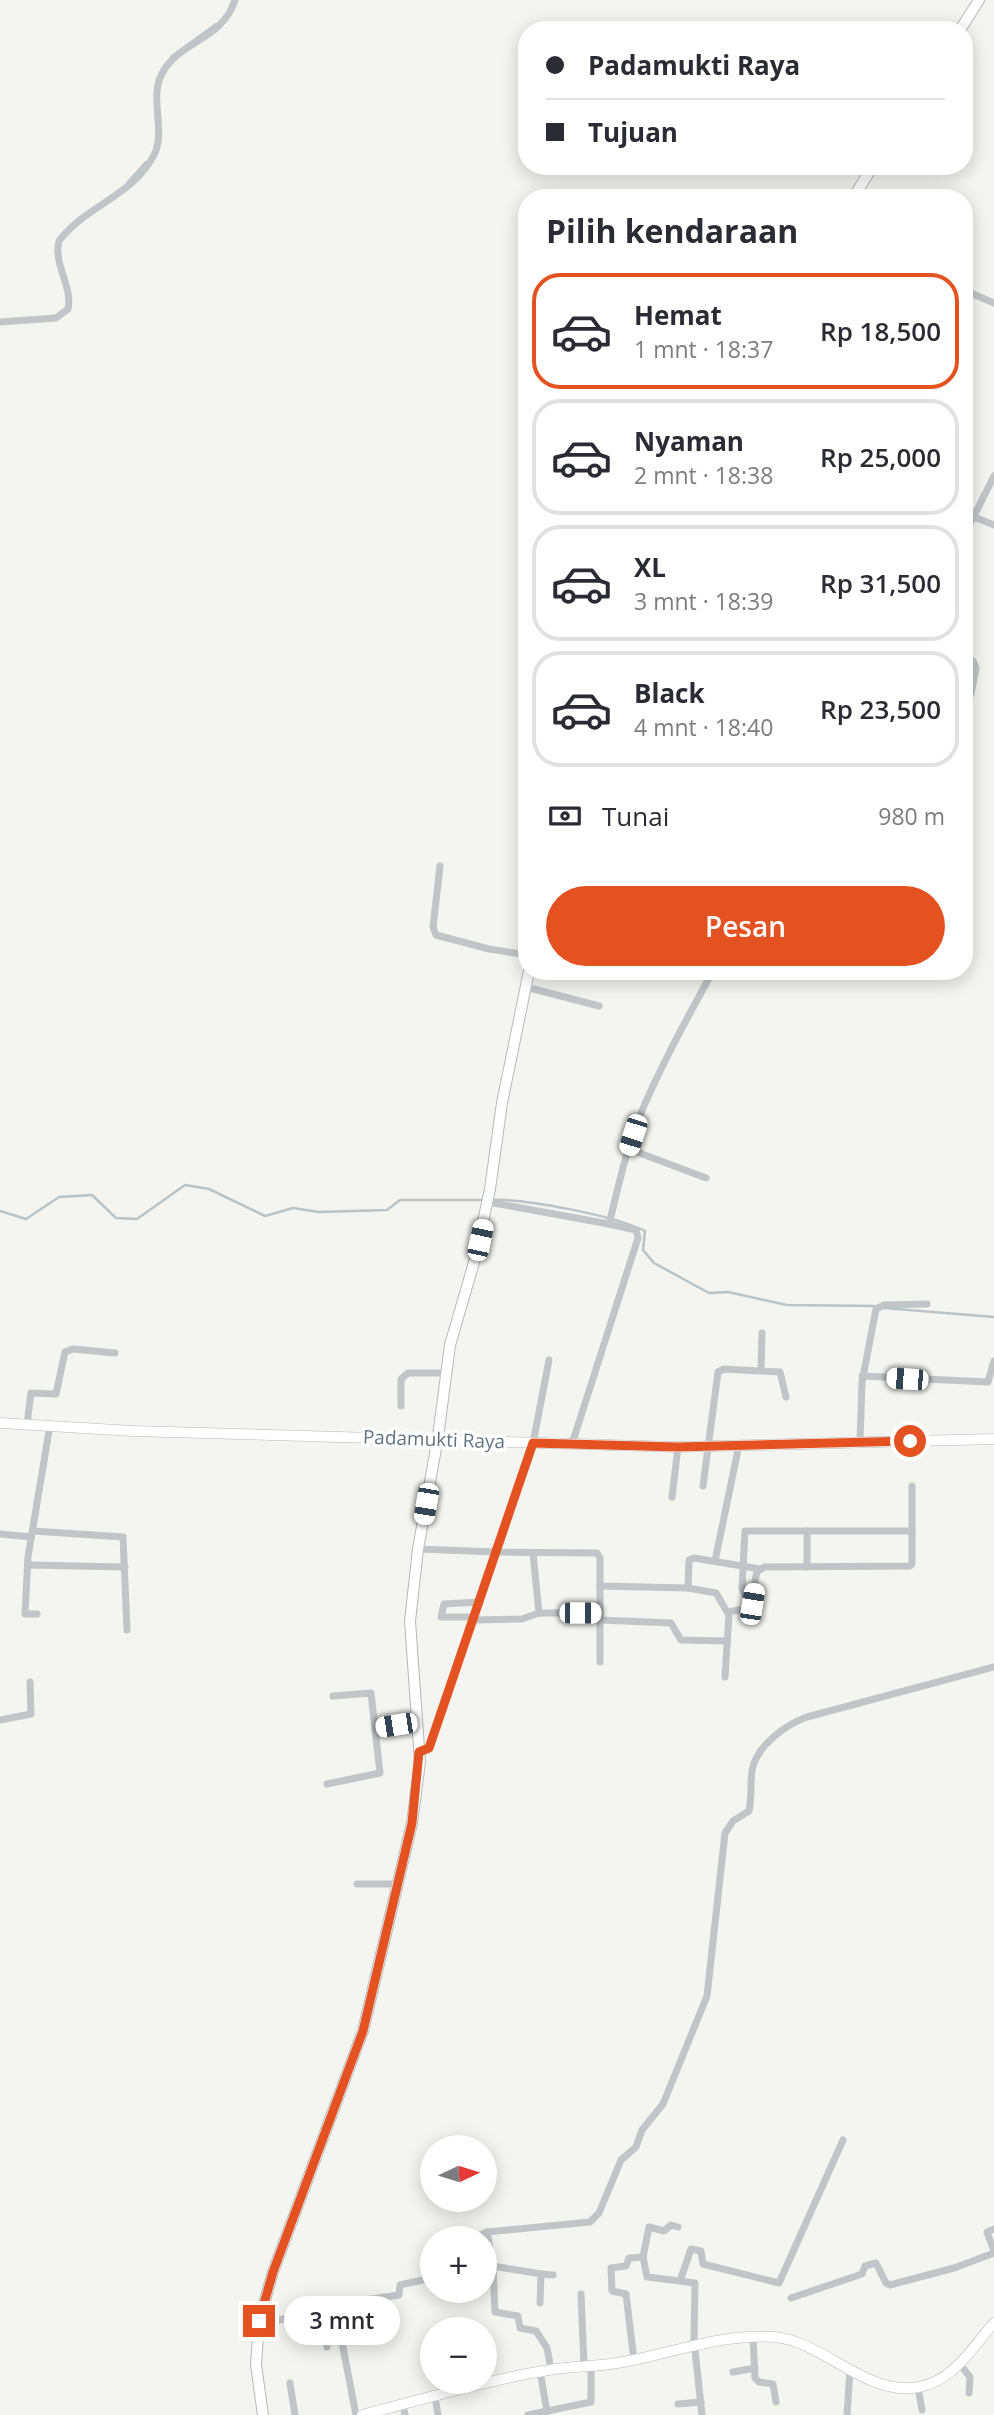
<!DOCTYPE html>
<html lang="id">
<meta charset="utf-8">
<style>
body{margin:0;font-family:"Open Sans",sans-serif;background:#f2f2f3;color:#2b2b33;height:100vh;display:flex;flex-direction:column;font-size:26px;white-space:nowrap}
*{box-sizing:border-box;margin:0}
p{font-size:23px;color:#7c7c81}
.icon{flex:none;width:38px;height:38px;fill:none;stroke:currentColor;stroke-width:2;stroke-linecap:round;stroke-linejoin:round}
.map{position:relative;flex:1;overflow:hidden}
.sheet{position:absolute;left:518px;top:189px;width:455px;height:791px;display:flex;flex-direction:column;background:#fff;border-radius:28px;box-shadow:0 4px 18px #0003}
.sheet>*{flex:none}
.hud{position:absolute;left:518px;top:21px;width:455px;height:154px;border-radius:28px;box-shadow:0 4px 18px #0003;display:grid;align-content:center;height:154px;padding:0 28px;background:#fff}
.needle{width:46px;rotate:86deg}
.fabs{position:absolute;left:420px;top:2135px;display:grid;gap:14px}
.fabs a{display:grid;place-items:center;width:77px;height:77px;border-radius:50%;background:#fff;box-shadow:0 4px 18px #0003;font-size:35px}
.end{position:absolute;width:32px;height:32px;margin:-16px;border:9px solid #e45221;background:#fff;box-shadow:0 0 0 4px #fff}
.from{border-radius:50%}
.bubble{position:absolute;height:49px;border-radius:24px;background:#fff;box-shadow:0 4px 18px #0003;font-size:23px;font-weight:600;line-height:49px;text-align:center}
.car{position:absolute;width:21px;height:42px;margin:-21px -10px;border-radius:9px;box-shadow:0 0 5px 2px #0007;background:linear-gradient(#fff 24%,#345 0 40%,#fff 0 76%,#345 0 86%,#fff 0)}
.hud b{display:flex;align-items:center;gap:24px;height:66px;font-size:26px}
.hud b+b{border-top:2px solid #e1e1e2}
.hud i{width:18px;height:18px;background:#2b2b33}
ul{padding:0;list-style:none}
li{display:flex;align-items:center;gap:21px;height:116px;margin:0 14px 10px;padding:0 14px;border:4px solid #e1e1e2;border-radius:28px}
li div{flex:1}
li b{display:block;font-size:26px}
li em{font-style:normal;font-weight:600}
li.on{border-color:#e45221}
li>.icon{width:63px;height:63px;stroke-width:1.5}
h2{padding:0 28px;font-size:32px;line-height:84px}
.pay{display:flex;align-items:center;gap:18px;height:77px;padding:0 28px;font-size:26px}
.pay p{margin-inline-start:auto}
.button{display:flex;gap:14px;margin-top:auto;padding:14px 28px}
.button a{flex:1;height:80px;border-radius:42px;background:#e45221;color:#fff;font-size:28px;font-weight:600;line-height:80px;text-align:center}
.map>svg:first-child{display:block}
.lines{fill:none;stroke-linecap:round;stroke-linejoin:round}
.stream{stroke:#b9c4c8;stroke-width:2.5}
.secondary-casing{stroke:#b4b8bd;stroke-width:11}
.primary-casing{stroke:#b4b8bc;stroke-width:12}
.street{stroke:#c1c5c8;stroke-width:7}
.secondary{stroke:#fff;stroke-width:10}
.primary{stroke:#fff;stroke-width:10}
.route{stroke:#e45221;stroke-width:9}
.labels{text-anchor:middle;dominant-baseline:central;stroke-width:7;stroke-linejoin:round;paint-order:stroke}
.street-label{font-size:19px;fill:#637382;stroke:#fff}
</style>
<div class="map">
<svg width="994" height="2415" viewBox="0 0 994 2415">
<rect width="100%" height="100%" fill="#f4f5f0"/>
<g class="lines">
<!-- stream -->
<g class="stream">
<path d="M 171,57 L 216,24"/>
<path d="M 127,183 L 146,162"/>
<path d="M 491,1200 C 525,1198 615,1216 645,1231 L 643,1250 L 654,1263 L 709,1293 L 728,1292 L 787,1305 L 874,1306"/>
<path d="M 0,1211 L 26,1219 L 59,1197 L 92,1195 L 116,1218 L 137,1219 L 185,1185 L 209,1189 L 265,1216 L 293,1208 L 319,1212 L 387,1210 L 400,1200 L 484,1200"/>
<path d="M 884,1308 L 994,1317"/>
</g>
<!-- secondary casing -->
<g class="secondary-casing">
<g id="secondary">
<path d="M 0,1423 L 133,1431 L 678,1447 L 994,1439"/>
<path d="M 362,2415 C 424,2399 486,2380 549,2370 C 573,2366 598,2367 623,2362 C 672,2353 724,2333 775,2337 C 825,2342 866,2397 919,2387 C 953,2381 972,2348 994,2323"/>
</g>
</g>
<!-- primary casing -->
<g class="primary-casing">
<g id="primary">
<path d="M 960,30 L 979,0"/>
<path d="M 853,198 L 873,166"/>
<path d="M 263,2415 L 256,2365 L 259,2321 L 273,2272 L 363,2031 L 412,1823 L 420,1762 L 410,1621 L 418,1549 L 438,1437 L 450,1345 L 475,1259 L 490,1189 L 502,1103 L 529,971"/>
</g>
</g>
<!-- street -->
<g class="street">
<path d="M 964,290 L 994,303"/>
<path d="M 0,322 L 56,318 L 68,309 C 73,286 53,265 59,241 C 84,207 134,195 154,155 C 167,129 147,96 164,70 C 183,40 222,40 235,0"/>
<path d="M 964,513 L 994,525"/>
<path d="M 964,536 L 994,476"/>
<path d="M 964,658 L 973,661 L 976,668 L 971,694"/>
<path d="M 440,866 L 433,927 L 436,935 L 489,949 L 527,955"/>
<path d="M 526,987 L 599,1006"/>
<path d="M 629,1149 L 706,1178"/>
<path d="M 488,1202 L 609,1224"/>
<path d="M 549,1360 L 533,1443 L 495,1552 L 597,1553 L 600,1558 L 600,1586 L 688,1588 L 689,1560 L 694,1558 L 760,1569"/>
<path d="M 761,1370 L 762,1333"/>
<path d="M 862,1376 L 988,1382 L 994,1361"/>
<path d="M 401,1406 L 401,1379 L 408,1373 L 447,1373"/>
<path d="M 27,1424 L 31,1393 L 56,1394 L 65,1352 L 73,1349 L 115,1353"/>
<path d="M 860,1441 L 862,1382 L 876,1309 L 884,1305 L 927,1304"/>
<path d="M 572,1444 L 638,1238 L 636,1230 L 609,1224 C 618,1189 625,1153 638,1120 C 659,1069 686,1020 713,971"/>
<path d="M 703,1486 L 718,1372 L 724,1369 L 780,1372 L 786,1397"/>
<path d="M 672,1497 L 678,1447"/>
<path d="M 33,1531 L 123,1537 L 127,1630"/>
<path d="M 807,1531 L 807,1567"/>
<path d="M 0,1534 L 31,1537"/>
<path d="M 418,1549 L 495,1552 L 429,1748 L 419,1752"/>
<path d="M 533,1553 L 539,1613 L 600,1613"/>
<path d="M 715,1561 L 739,1445"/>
<path d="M 28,1565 L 125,1567"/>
<path d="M 688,1588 L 716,1593 L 729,1615 L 725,1677"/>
<path d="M 746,1610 L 746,1598 L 742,1588 L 745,1531 L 912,1531"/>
<path d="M 728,1612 L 749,1608 L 757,1572 L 764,1567 L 910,1566 L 912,1564 L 912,1486"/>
<path d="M 37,1614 L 25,1614 L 28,1557 L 50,1425"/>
<path d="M 474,1617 L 441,1617 L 444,1604 L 479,1602"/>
<path d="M 473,1620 L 522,1619 L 539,1613"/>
<path d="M 600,1620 L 671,1623 L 681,1640 L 727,1641"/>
<path d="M 600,1662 L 600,1586"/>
<path d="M 0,1720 L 31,1714 L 30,1682"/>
<path d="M 375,1729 L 416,1722"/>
<path d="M 327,1784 L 380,1773 L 371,1693 L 333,1696"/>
<path d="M 357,1884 L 397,1884"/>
<path d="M 994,2229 L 987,2232 L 994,2251"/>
<path d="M 487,2232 L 590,2222 L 599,2213 L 621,2160 L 636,2147 L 642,2130 L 663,2104 L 707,1996 L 725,1833 L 733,1821 L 749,1811 C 752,1797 750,1784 752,1771 C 756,1746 785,1725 807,1717 L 994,1667"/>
<path d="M 473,2238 L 487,2232 L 493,2266"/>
<path d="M 643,2257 L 647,2277 L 680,2281"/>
<path d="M 541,2274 L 553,2275"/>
<path d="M 581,2294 L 584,2365"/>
<path d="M 791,2298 L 862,2274 L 865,2266 L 876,2263 L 886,2283 L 890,2285 L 954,2268 L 994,2253"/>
<path d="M 540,2303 L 541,2274 L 493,2266 L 495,2312 L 518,2316 L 520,2328 L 536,2331 L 547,2348 L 551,2369"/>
<path d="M 335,2306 L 356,2415"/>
<path d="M 259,2325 L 351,2302 L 399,2295 L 400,2285 L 432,2278"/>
<path d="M 753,2338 L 755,2378 L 759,2382 L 773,2384 L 776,2402"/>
<path d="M 327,2347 L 326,2334 L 339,2331"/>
<path d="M 634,2360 L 626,2294 L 612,2291 L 611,2268 L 626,2266 L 629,2258 L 643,2257 L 649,2227 L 664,2231 L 671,2225 L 678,2227"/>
<path d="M 959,2363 L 970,2377 L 969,2393"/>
<path d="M 540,2371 L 547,2412"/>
<path d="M 733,2372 L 755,2368"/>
<path d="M 290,2383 L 295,2415"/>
<path d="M 918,2387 L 922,2410"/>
<path d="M 435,2397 L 438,2415"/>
<path d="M 403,2404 L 405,2415"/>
<path d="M 678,2404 L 701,2402"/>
<path d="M 528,2415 L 591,2402 L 591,2365"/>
<path d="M 702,2415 L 694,2341 L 695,2283 L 680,2281 L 691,2249 L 701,2251 L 703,2264 L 779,2283 L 843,2140"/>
<path d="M 847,2415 L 850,2370"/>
</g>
<!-- secondary -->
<use href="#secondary" class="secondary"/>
<!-- primary -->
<use href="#primary" class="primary"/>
</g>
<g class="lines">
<!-- route -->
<path class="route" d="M 259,2321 L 273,2272 L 363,2031 L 412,1823 L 419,1752 L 429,1748 L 533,1443 L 678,1447 L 910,1441"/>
</g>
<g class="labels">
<!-- street labels -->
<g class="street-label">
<text transform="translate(434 1439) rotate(2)">Padamukti Raya</text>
</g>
</g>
</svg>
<div class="fabs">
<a><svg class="needle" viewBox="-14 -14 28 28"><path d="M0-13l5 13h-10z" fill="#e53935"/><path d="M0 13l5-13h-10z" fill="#7c7c81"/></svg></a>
<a>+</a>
<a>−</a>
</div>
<i class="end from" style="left:910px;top:1441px"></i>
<i class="end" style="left:259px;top:2321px"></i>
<div class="bubble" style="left:284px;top:2296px;width:116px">3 mnt</div>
<i class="car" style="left:633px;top:1135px;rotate:198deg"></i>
<i class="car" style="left:480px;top:1240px;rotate:12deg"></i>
<i class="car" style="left:907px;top:1379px;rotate:274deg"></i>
<i class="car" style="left:426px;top:1504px;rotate:190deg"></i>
<i class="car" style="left:752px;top:1604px;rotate:9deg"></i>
<i class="car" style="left:580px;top:1613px;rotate:90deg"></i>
<i class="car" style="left:396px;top:1725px;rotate:261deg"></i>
<div class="hud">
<b><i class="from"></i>Padamukti Raya</b>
<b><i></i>Tujuan</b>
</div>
<section class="sheet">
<h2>Pilih kendaraan</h2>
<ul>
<li class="on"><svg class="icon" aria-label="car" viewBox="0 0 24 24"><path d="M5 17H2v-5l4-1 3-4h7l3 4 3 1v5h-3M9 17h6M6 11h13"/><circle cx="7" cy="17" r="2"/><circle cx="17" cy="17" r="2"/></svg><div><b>Hemat</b><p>1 mnt · 18:37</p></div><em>Rp 18,500</em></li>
<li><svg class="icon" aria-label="car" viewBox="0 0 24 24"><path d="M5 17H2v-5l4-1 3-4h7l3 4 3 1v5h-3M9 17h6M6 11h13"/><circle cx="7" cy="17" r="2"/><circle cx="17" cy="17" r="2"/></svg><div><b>Nyaman</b><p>2 mnt · 18:38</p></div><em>Rp 25,000</em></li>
<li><svg class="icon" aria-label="car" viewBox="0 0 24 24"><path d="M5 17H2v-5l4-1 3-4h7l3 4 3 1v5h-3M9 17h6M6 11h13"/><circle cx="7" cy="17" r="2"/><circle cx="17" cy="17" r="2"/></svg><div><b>XL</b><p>3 mnt · 18:39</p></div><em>Rp 31,500</em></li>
<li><svg class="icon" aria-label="car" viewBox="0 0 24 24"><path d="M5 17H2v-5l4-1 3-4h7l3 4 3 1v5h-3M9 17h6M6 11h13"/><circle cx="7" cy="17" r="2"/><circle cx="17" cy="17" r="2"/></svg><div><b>Black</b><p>4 mnt · 18:40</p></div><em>Rp 23,500</em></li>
</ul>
<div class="pay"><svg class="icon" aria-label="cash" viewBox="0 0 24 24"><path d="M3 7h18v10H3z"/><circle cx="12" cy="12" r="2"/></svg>Tunai<p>980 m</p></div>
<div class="button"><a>Pesan</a></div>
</section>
</div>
